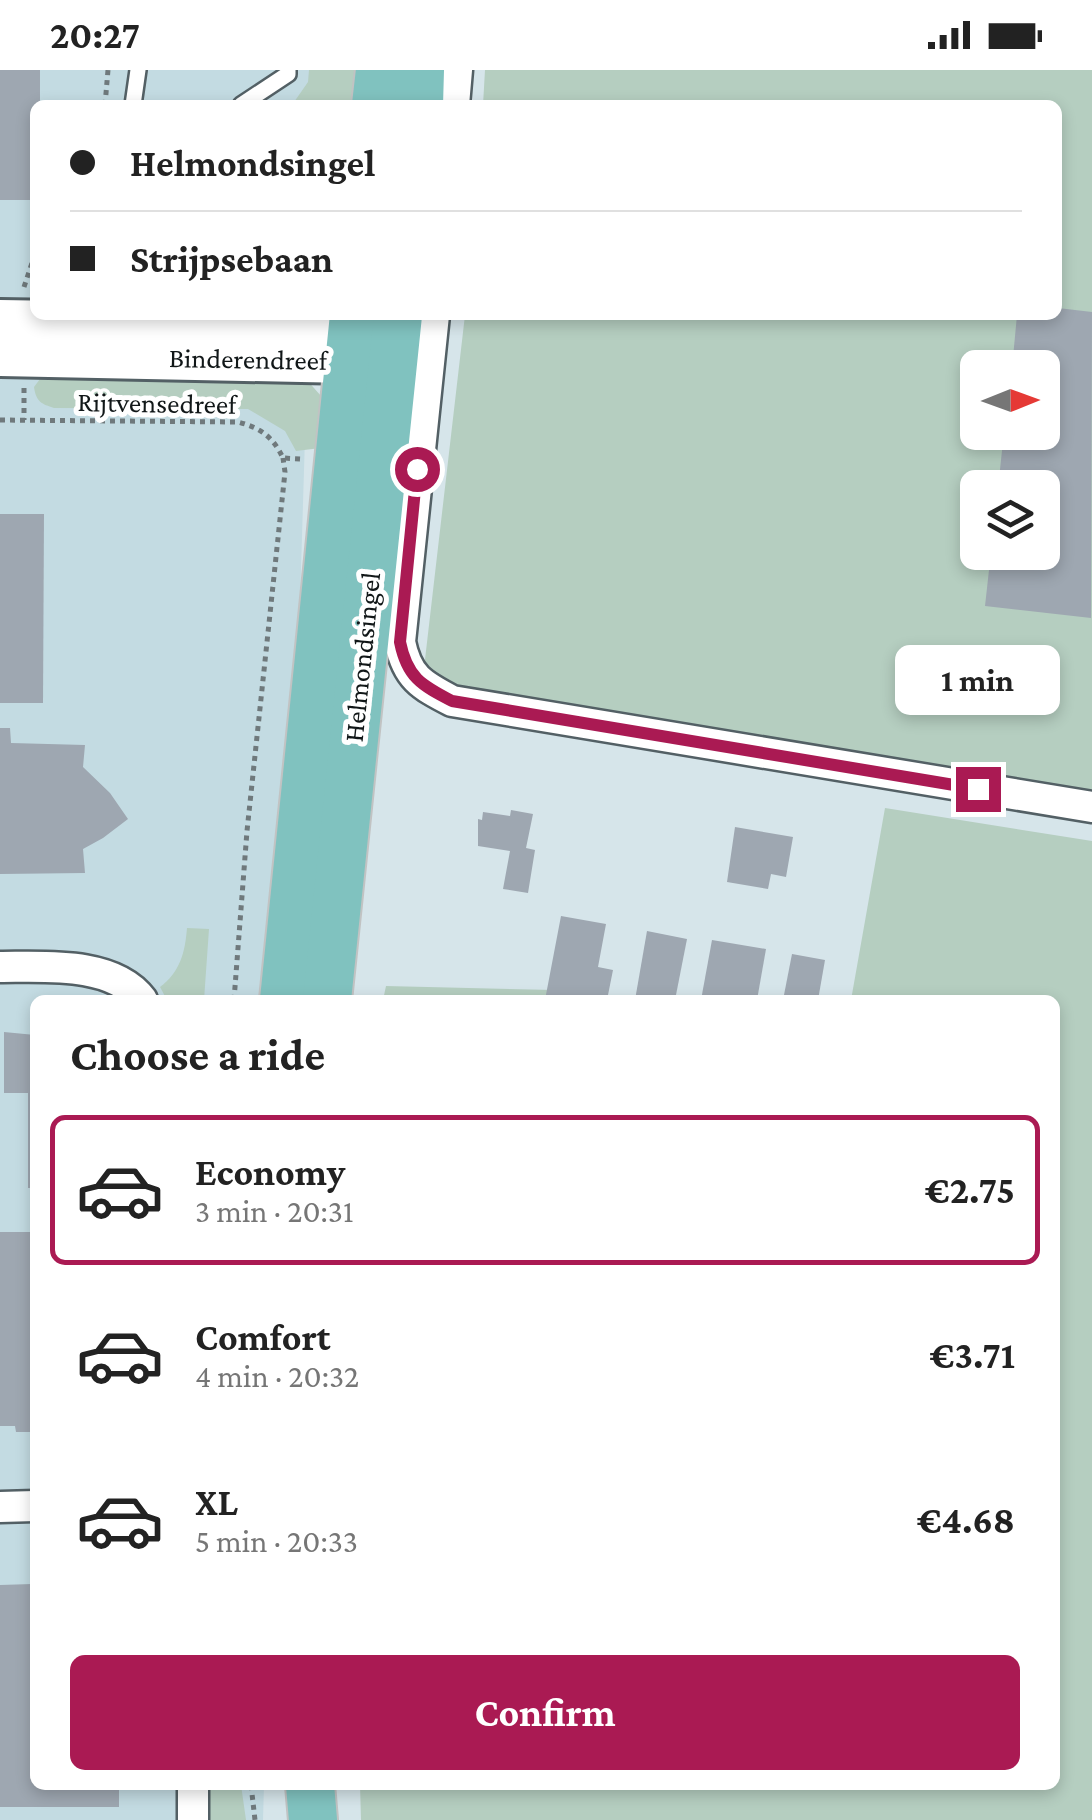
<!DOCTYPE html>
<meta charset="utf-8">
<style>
body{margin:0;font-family:"Crimson Pro",serif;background:#f6f6f6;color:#222;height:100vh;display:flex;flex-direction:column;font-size:38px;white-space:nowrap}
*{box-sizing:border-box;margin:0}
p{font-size:32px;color:#767676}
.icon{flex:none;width:55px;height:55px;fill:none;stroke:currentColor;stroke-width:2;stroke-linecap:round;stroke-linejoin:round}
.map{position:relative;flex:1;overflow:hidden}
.details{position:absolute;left:30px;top:925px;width:1030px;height:795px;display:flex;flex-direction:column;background:#fff;border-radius:15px;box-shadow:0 5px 15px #0003}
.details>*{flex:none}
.banner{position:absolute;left:30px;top:30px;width:1032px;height:220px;border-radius:15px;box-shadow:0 5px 15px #0003;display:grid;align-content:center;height:220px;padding:0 40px;background:#fff}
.needle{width:65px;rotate:89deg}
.tools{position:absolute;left:960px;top:280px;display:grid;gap:20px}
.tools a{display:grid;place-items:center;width:100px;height:100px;border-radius:15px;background:#fff;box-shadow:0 5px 15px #0003;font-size:50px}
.end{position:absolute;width:45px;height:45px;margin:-22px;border:12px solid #aa1a53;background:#fff;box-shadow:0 0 0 5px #fff}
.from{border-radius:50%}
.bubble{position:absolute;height:70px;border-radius:15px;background:#fff;box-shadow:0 5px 15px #0003;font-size:32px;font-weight:700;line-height:70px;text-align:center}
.banner b{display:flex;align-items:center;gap:35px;height:95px;font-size:38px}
.banner b+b{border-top:2px solid #e0e0e0}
.banner i{width:25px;height:25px;background:#222}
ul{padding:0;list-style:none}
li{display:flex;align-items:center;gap:30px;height:150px;margin:0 20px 15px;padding:0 20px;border:5px solid transparent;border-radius:15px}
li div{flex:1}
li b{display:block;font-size:38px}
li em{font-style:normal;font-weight:700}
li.on{border-color:#aa1a53}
li>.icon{width:90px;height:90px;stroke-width:1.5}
h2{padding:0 40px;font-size:45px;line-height:120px}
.cta{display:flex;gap:20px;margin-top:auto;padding:20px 40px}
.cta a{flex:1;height:115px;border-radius:15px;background:#aa1a53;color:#fff;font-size:40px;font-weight:700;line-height:115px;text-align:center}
.status{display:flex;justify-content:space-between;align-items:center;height:70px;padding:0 50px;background:#fff;direction:ltr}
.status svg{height:28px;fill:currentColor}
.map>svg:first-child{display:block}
.built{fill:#c3dbe2}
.green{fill:#b5cec0;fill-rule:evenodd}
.building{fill:#9ea7b1}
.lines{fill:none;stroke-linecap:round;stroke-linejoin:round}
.lane-casing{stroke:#536065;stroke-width:20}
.street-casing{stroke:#536065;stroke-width:35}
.secondary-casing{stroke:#536065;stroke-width:48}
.primary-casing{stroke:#c1c3c3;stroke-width:52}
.path{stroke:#6f797c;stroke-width:5;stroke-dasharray:5 5;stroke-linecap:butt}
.lane{stroke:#fff;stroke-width:15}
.street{stroke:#fff;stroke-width:30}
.secondary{stroke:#fff;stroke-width:42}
.primary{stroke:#80c2bf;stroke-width:48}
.route{stroke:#aa1a53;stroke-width:12}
.labels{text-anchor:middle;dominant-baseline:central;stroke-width:10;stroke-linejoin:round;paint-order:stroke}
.street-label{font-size:28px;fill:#111718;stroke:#fff}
</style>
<div class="status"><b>20:27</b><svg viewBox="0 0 49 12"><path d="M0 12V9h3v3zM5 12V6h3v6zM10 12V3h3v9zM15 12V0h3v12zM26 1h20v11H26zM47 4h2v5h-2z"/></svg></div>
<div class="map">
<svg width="1092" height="1750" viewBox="0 0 1092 1750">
<rect width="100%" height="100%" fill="#d6e5ea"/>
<!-- built -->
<path class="built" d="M 0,0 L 331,0 L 329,35 L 35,35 L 35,245 L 306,334 L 288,930 L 35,930 L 35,1715 L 264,1715 L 263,1750 L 0,1750 Z"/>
<!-- green -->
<g class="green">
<path d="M 309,0 L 358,0 L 354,35 L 292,35 L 308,12 Z"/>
<path d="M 485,0 L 1092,0 L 1092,739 L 421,624 L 465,245 L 1058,245 L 1058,35 L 483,35 ZM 978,298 L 1042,298 L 1042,362 L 978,362 ZM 978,418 L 1042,418 L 1042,482 L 978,482 Z"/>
<path d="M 85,307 L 306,309 L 329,335 L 337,376 L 296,381 L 285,361 L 248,339 L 54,338 C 42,334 36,332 34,317 L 40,309 Z"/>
<path d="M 885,738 L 1092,771 L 1092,1750 L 361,1750 L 360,1715 L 1055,1715 L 1055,930 L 851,930 Z"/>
<path d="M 187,858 L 209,859 L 204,930 L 167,930 L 160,917 C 180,902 185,883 187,858 Z"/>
<path d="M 386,916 L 554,920 L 551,930 L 383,930 Z"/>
<path d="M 206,1715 L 241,1715 L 246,1750 L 206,1750 Z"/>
</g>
<!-- building -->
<g class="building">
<path d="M 0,0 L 40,0 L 40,35 L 35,35 L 35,130 L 0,130 Z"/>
<path d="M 1058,238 L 1092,242 L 1091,548 L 985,536 L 991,482 L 1042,482 L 1042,418 L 998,418 L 1004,362 L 1042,362 L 1042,298 L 1012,298 L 1017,245 L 1058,245 Z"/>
<path d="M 0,444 L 44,444 L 43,633 L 0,633 Z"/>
<path d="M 0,658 L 10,658 L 11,673 L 85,675 L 83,697 L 110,723 L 128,749 L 103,768 L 83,779 L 85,803 L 0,804 Z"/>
<path d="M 511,740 L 533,744 L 526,778 L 535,780 L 528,823 L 503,819 L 510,781 L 478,776 L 478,749 L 482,750 L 483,742 L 510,746 Z"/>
<path d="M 735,757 L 793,767 L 786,807 L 771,804 L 768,819 L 727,812 Z"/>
<path d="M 561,846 L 606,854 L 598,897 L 613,900 L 607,930 L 545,930 Z"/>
<path d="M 647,861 L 687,869 L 675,930 L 635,930 Z"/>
<path d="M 712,870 L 766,879 L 757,930 L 701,930 Z"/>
<path d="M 792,884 L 825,890 L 818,930 L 783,930 Z"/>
<path d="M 4,962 L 35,965 L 35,1118 L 28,1118 L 28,1023 L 4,1023 Z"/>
<path d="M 0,1162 L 35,1162 L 35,1362 L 16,1362 L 15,1356 L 0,1356 Z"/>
<path d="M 32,1514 L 35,1715 L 119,1715 L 119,1737 L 0,1737 L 0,1515 Z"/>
</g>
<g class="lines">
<!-- lane casing -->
<g class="lane-casing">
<g id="lane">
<path d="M 133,35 L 138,0"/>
<path d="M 241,35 L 288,4 L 288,0"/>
</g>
</g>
<!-- street casing -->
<g class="street-casing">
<g id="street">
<path d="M 454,35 L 457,0"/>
<path d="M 434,245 L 400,572 C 407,607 421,615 452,631 L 1092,737"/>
<path d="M 0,897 C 43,897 113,891 142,930"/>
<path d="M 0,1437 L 35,1436"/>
<path d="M 193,1715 L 193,1750"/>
</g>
</g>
<!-- secondary casing -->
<g class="secondary-casing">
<g id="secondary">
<path d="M 0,251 L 352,257 L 381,270"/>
<path d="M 0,285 L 349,292 L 380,281"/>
</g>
</g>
<!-- primary casing -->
<g class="primary-casing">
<g id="primary">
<path d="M 376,35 L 380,0"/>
<path d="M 419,35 L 420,0"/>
<path d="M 284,930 L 354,245"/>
<path d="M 327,930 L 398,245"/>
<path d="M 310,1715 L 313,1750"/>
</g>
</g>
<!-- path -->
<g class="path">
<path d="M 105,35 L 108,0"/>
<path d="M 24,217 L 35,184"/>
<path d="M 24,318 L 24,350"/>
<path d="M 0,350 L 238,352 C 261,358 273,367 283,388 L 301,389"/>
<path d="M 234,930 L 247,761 L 285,402 L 283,388"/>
<path d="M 251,1715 L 255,1750"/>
</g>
<!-- lane -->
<use href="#lane" class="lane"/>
<!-- street -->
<use href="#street" class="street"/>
<!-- secondary -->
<use href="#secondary" class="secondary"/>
<!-- primary -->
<use href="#primary" class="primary"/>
</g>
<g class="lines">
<!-- route -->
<path class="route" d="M 417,399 L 400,572 C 407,607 421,615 452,631 L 978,719"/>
</g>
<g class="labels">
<!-- street labels -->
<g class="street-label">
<text transform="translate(248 289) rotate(1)">Binderendreef</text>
<text transform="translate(157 333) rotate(1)">Rijtvensedreef</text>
<text transform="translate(362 587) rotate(-84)">Helmondsingel</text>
</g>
</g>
</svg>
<div class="tools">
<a><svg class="needle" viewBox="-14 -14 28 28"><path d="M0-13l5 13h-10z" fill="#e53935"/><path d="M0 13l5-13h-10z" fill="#767676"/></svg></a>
<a><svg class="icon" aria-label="layers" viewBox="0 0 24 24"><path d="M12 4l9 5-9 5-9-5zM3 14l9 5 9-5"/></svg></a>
</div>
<i class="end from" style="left:417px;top:399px"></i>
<i class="end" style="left:978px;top:719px"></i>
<div class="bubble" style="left:895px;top:575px;width:165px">1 min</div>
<div class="banner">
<b><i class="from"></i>Helmondsingel</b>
<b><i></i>Strijpsebaan</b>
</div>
<section class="details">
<h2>Choose a ride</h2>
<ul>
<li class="on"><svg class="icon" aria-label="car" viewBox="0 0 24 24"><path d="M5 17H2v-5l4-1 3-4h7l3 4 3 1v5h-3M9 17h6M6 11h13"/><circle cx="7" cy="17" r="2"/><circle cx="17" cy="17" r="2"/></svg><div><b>Economy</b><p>3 min · 20:31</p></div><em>€2.75</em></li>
<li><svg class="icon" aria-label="car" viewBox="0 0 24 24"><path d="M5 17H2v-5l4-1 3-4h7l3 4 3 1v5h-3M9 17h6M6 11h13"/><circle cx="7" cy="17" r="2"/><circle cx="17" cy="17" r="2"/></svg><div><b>Comfort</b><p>4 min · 20:32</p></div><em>€3.71</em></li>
<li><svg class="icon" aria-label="car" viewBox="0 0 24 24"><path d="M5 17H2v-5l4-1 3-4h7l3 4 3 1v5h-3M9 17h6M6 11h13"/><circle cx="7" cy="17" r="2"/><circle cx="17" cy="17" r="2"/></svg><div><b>XL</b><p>5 min · 20:33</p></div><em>€4.68</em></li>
</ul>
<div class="cta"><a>Confirm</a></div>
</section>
</div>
